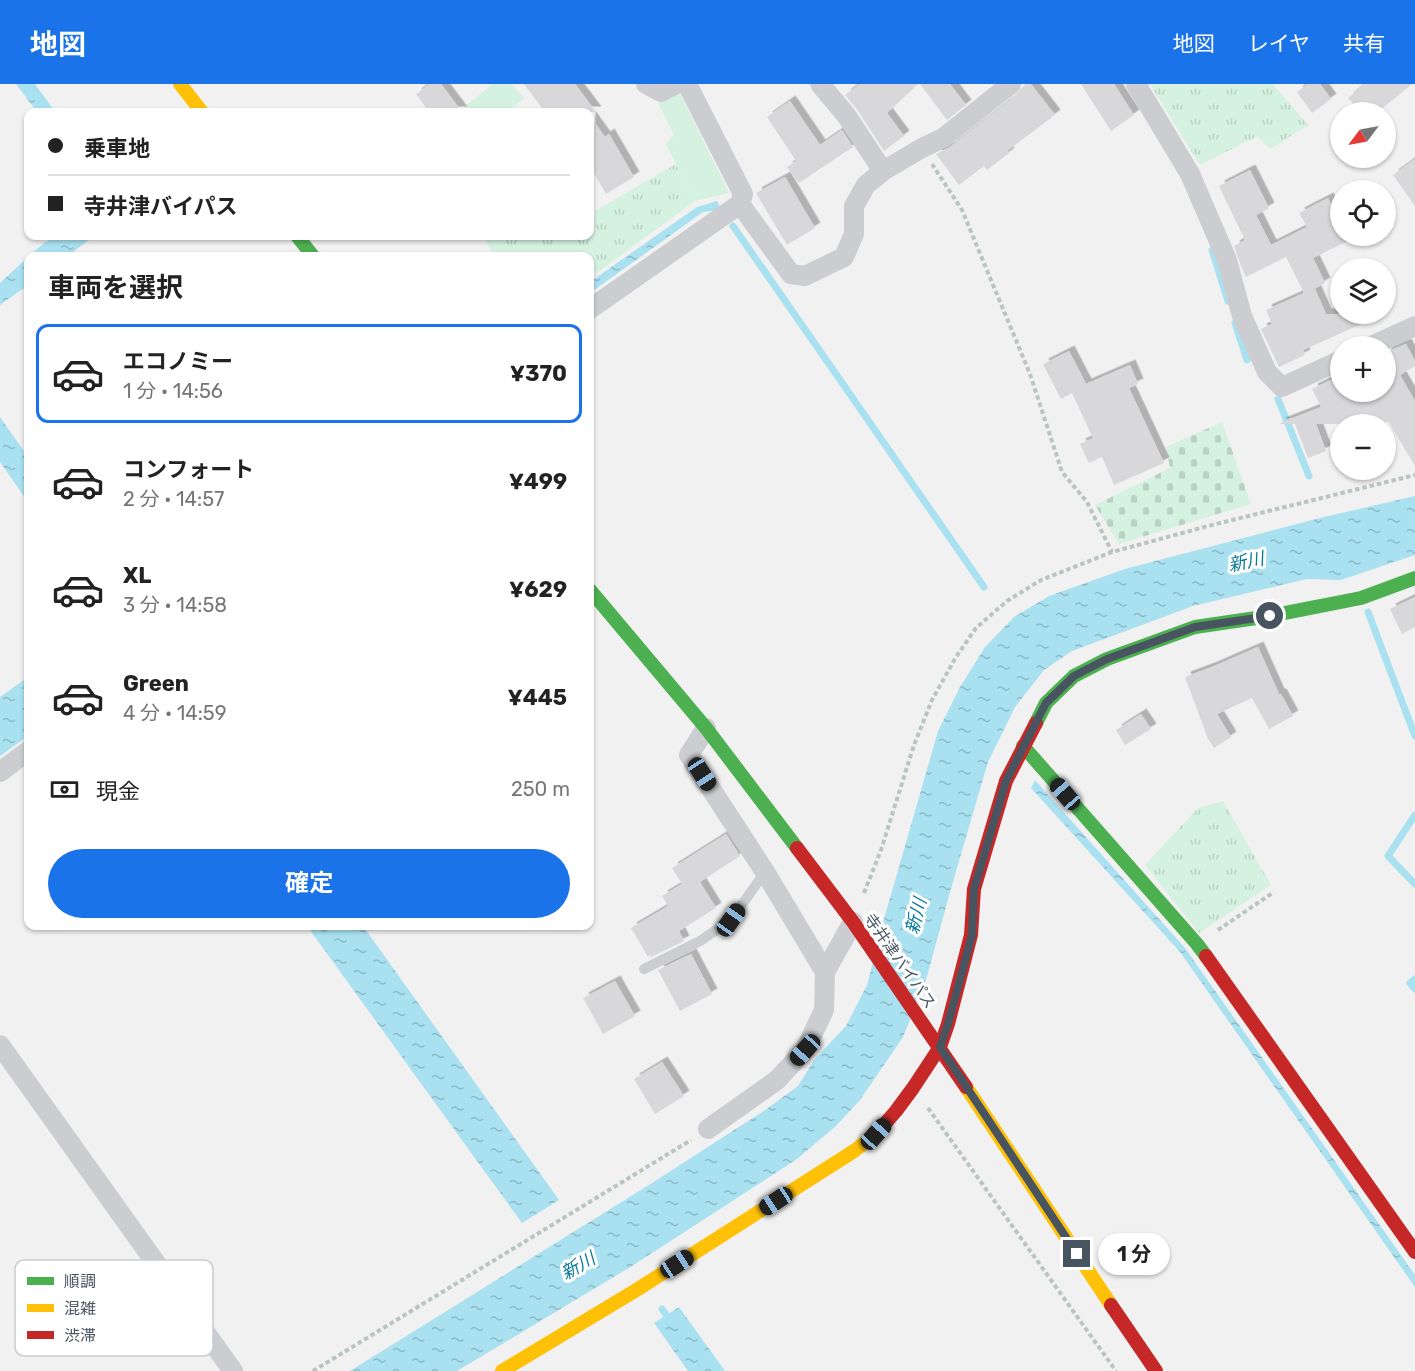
<!DOCTYPE html>
<html lang="ja">
<meta charset="utf-8">
<style>
body{margin:0;font-family:Rubik,"Noto Sans JP",sans-serif;background:#f6f6f6;color:#222;height:100vh;display:flex;flex-direction:column;font-size:22px;white-space:nowrap}
*{box-sizing:border-box;margin:0}
p{font-size:20px;color:#767676}
.icon{flex:none;width:33px;height:33px;fill:none;stroke:currentColor;stroke-width:2;stroke-linecap:round;stroke-linejoin:round}
.map{position:relative;flex:1;overflow:hidden}
.drawer{position:absolute;left:24px;top:168px;width:570px;height:678px;display:flex;flex-direction:column;background:#fff;border-radius:12px;box-shadow:0 2px 4px #0004}
.drawer>*{flex:none}
.hud{position:absolute;left:24px;top:24px;width:570px;height:132px;border-radius:12px;box-shadow:0 2px 4px #0004;display:grid;align-content:center;height:132px;padding:0 24px;background:#fff}
.needle{width:39px;rotate:238deg}
.buttons{position:absolute;left:1330px;top:18px;display:grid;gap:12px}
.buttons a{display:grid;place-items:center;width:66px;height:66px;border-radius:50%;background:#fff;box-shadow:0 2px 4px #0004;font-size:30px}
.end{position:absolute;width:27px;height:27px;margin:-14px;border:8px solid #48545f;background:#fff;box-shadow:0 0 0 3px #fff}
.from{border-radius:50%}
.bubble{position:absolute;height:42px;border-radius:21px;background:#fff;box-shadow:0 2px 4px #0004;font-size:20px;font-weight:700;line-height:42px;text-align:center}
.car{position:absolute;width:18px;height:36px;margin:-18px -9px;border-radius:8px;box-shadow:0 0 4px 2px #0007;background:linear-gradient(#222 24%,#8ab4d8 0 40%,#222 0 76%,#8ab4d8 0 86%,#222 0)}
.hud b{display:flex;align-items:center;gap:21px;height:57px;font-size:22px}
.hud b+b{border-top:2px solid #e0e0e0}
.hud i{width:15px;height:15px;background:#222}
ul{padding:0;list-style:none}
li{display:flex;align-items:center;gap:18px;height:99px;margin:0 12px 9px;padding:0 12px;border:3px solid transparent;border-radius:12px}
li div{flex:1}
li b{display:block;font-size:22px}
li em{font-style:normal;font-weight:700}
li.on{border-color:#1a73e8}
li>.icon{width:54px;height:54px;stroke-width:1.5}
h2{padding:0 24px;font-size:27px;line-height:72px}
.pay{display:flex;align-items:center;gap:15px;height:66px;padding:0 24px;font-size:22px}
.pay p{margin-inline-start:auto}
.cta{display:flex;gap:12px;margin-top:auto;padding:12px 24px}
.cta a{flex:1;height:69px;border-radius:36px;background:#1a73e8;color:#fff;font-size:24px;font-weight:700;line-height:69px;text-align:center}
header{display:flex;align-items:center;gap:36px;box-sizing:border-box;height:84px;padding:0 30px;background:#1a73e8;color:#fff}
header strong{font-size:28px}
nav{display:flex;gap:33px;margin-inline-start:auto;font-size:21px}
.map>svg:first-child{display:block}
.grass{fill:url(#grass-tufts)}
.cemetery{fill:url(#cemetery-stones)}
.garden{fill:#d5f1e0}
.water{fill:url(#water-ripples)}
.lines{fill:none;stroke-linecap:round;stroke-linejoin:round}
.stream{stroke:#a9e1f0;stroke-width:7}
.building{fill:#d8d8da;filter:url(#shadow)}
.path{stroke:#b9c5c1;stroke-width:4;stroke-dasharray:4.5 3;stroke-linecap:butt}
.lane{stroke:#cbcdd0;stroke-width:10}
.street{stroke:#cbcdd0;stroke-width:20}
.fast{stroke:#4caf50;stroke-width:14}
.slow{stroke:#ffc107;stroke-width:14}
.jam{stroke:#c62828;stroke-width:14}
.route{stroke:#48545f;stroke-width:8}
.labels{text-anchor:middle;dominant-baseline:central;stroke-width:6;stroke-linejoin:round;paint-order:stroke}
.street-label{font-size:16px;fill:#48545f;stroke:#fff}
.water-label{font-size:18px;font-style:italic;fill:#097b9a;stroke:#fff}
.key{fill:#fff;stroke:#c8cccf;stroke-width:1.5}
.key-label{font-size:16px;fill:#48545f}
</style>
<header>
<strong>地図</strong>
<nav><a>地図</a><a>レイヤ</a><a>共有</a></nav>
</header>
<div class="map">
<svg width="1415" height="1287" viewBox="0 0 1415 1287">
<defs>
<pattern id="grass-tufts" width="24" height="20" patternUnits="userSpaceOnUse" patternTransform="scale(1.5)"><rect width="24" height="20" fill="#d5f1e0"/><path d="M3 7l-1-3M5 7V3M7 7l1-3M15 17l-1-3M17 17v-4M19 17l1-3" fill="none" stroke="#b8d1c3"/></pattern>
<pattern id="cemetery-stones" width="16" height="16" patternUnits="userSpaceOnUse" patternTransform="scale(1.5)"><rect width="16" height="16" fill="#d5f1e0"/><path d="M2 7V4a2 2 0 0 1 4 0v3zM10 15v-3a2 2 0 0 1 4 0v3z" fill="#b8d1c3"/></pattern>
<pattern id="water-ripples" width="26" height="14" patternUnits="userSpaceOnUse" patternTransform="scale(1.5)"><rect width="26" height="14" fill="#a9e1f0"/><path d="M2 4q2-2 4 0t4 0M15 11q2-2 4 0t4 0" fill="none" stroke="#8cb9c6"/></pattern>
<filter id="shadow"><feDropShadow dx="5.5" dy="-5.5" stdDeviation="0" flood-color="#0004"/></filter>
</defs>
<rect width="100%" height="100%" fill="#f2f1f1"/>
<!-- grass -->
<g class="grass">
<path d="M 1150,0 L 1273,0 L 1308,41 L 1270,65 L 1258,52 L 1200,81 Z"/>
<path d="M 676,80 L 695,117 L 590,194 L 590,172 L 495,172 L 482,152 L 590,152 L 590,130 Z"/>
<path d="M 1223,717 L 1271,801 L 1199,849 L 1145,781 L 1198,724 Z"/>
</g>
<!-- cemetery -->
<path class="cemetery" d="M 1222,338 L 1251,420 L 1119,460 L 1095,421 L 1170,384 L 1166,363 Z"/>
<!-- garden -->
<g class="garden">
<path d="M 492,0 L 511,0 L 525,14 L 507,28 L 459,28 Z"/>
<path d="M 679,8 L 729,109 L 695,117 L 666,60 L 674,51 L 658,19 Z"/>
</g>
<!-- water -->
<g class="water">
<path d="M 16,0 L 35,0 L 55,28 L 37,28 Z"/>
<path d="M 717,117 L 720,123 L 718,126 L 703,128 L 590,209 L 590,198 L 697,123 Z"/>
<path d="M 56,152 L 94,152 L 68,172 L 29,172 L 44,159 Z"/>
<path d="M 28,173 L 28,201 L 0,221 L 0,199 Z"/>
<path d="M 0,333 L 28,373 L 28,418 L 0,378 Z"/>
<path d="M 1415,412 L 1415,471 L 1341,496 L 1307,495 L 1193,522 L 1072,567 L 1044,586 L 1015,623 L 988,678 L 950,808 L 926,896 L 903,953 L 860,1016 L 836,1042 L 797,1075 L 632,1182 L 457,1287 L 350,1287 L 652,1099 L 765,1026 L 798,1002 L 814,976 L 846,942 L 867,901 L 884,835 L 938,647 L 960,603 L 985,563 L 1014,533 L 1049,512 L 1125,485 L 1324,433 Z"/>
<path d="M 28,593 L 28,652 L 0,672 L 0,613 Z"/>
<path d="M 1035,696 L 1185,864 L 1415,1191 L 1415,1203 L 1180,868 L 1031,704 Z"/>
<path d="M 307,842 L 363,842 L 559,1116 L 522,1139 Z"/>
<path d="M 679,1223 L 725,1287 L 688,1287 L 654,1239 Z"/>
</g>
<g class="lines">
<!-- stream -->
<g class="stream">
<path d="M 733,142 L 984,503"/>
<path d="M 1212,166 L 1228,217"/>
<path d="M 1235,239 L 1247,276"/>
<path d="M 1278,315 L 1309,392"/>
<path d="M 1368,528 L 1415,652"/>
<path d="M 1415,731 L 1388,772 L 1415,800"/>
<path d="M 1415,895 L 1410,899 L 1415,905"/>
<path d="M 662,1225 L 672,1239"/>
</g>
</g>
<!-- building -->
<g class="building">
<path d="M 430,0 L 441,0 L 462,28 L 429,28 L 416,10 Z"/>
<path d="M 524,0 L 575,0 L 596,28 L 545,28 Z"/>
<path d="M 860,0 L 918,0 L 887,29 L 904,52 L 884,67 L 856,24 L 845,11 Z"/>
<path d="M 920,0 L 950,0 L 966,21 L 947,36 Z"/>
<path d="M 1027,0 L 1031,0 L 1055,31 L 1007,67 L 1009,69 L 987,86 L 984,82 L 959,101 L 936,70 L 950,63 L 1009,17 Z"/>
<path d="M 1081,0 L 1114,0 L 1134,31 L 1111,47 Z"/>
<path d="M 1308,0 L 1320,0 L 1331,15 L 1312,29 L 1297,8 Z"/>
<path d="M 1365,0 L 1412,0 L 1378,28 L 1360,28 L 1348,14 Z"/>
<path d="M 790,17 L 820,61 L 842,46 L 853,63 L 799,99 L 787,83 L 796,77 L 767,33 Z"/>
<path d="M 590,32 L 605,53 L 609,50 L 634,93 L 606,110 L 590,82 Z"/>
<path d="M 1415,75 L 1415,122 L 1393,91 Z"/>
<path d="M 1250,86 L 1269,124 L 1256,131 L 1271,161 L 1307,143 L 1299,129 L 1328,114 L 1341,139 L 1341,152 L 1347,152 L 1350,156 L 1313,174 L 1325,199 L 1312,206 L 1315,205 L 1326,230 L 1384,230 L 1303,266 L 1305,271 L 1279,283 L 1261,245 L 1272,240 L 1266,226 L 1304,209 L 1286,173 L 1246,193 L 1241,182 L 1234,162 L 1245,156 L 1219,102 Z"/>
<path d="M 785,93 L 815,144 L 787,161 L 756,109 Z"/>
<path d="M 1406,260 L 1415,277 L 1415,282 L 1400,291 L 1415,317 L 1415,382 L 1388,337 L 1382,340 L 1316,340 L 1326,367 L 1308,374 L 1295,340 L 1281,340 L 1280,339 L 1321,323 L 1312,305 L 1341,291 L 1341,308 L 1386,308 L 1386,268 Z"/>
<path d="M 1069,267 L 1086,300 L 1130,281 L 1138,300 L 1129,304 L 1164,379 L 1114,401 L 1102,373 L 1089,379 L 1080,360 L 1093,354 L 1072,309 L 1061,315 L 1043,280 Z"/>
<path d="M 1415,513 L 1415,543 L 1402,550 L 1390,525 Z"/>
<path d="M 1258,563 L 1279,610 L 1281,610 L 1293,632 L 1269,645 L 1252,614 L 1217,630 L 1231,653 L 1214,664 L 1208,655 L 1185,593 L 1212,583 Z"/>
<path d="M 1141,630 L 1151,645 L 1125,661 L 1116,646 Z"/>
<path d="M 726,750 L 740,772 L 700,798 L 716,824 L 679,847 L 684,857 L 651,873 L 650,871 L 648,873 L 631,844 L 668,822 L 662,812 L 682,800 L 672,784 Z"/>
<path d="M 691,870 L 712,910 L 680,927 L 658,886 Z"/>
<path d="M 615,897 L 635,932 L 603,950 L 583,914 Z"/>
<path d="M 662,978 L 684,1012 L 655,1030 L 634,995 Z"/>
</g>
<g class="lines">
<!-- path -->
<g class="path">
<path d="M 932,80 L 962,126 L 1030,290 L 1062,388 L 1087,418 L 1112,468"/>
<path d="M 864,809 L 881,766 L 914,661 L 932,616 L 956,573 L 976,544 L 1007,517 L 1041,496 L 1112,468 L 1208,442 L 1415,391"/>
<path d="M 1218,846 L 1274,808"/>
<path d="M 928,1024 L 1116,1287"/>
<path d="M 313,1287 L 691,1056"/>
</g>
<!-- lane -->
<path class="lane" d="M 644,885 L 700,857 L 731,836 L 765,788"/>
<!-- street -->
<g class="street">
<path d="M 646,0 L 661,8 L 676,0"/>
<path d="M 820,0 L 846,31 L 883,87"/>
<path d="M 1136,0 L 1190,90 L 1227,176 L 1242,232 L 1267,288 L 1282,303 L 1341,276"/>
<path d="M 740,120 L 791,190 L 805,192 L 844,173 L 854,150 L 854,122 L 866,101 L 883,87 L 922,64 L 943,54 L 1011,0"/>
<path d="M 590,225 L 740,120 L 743,110 L 687,0"/>
<path d="M 1371,262 L 1415,242"/>
<path d="M 706,644 L 689,671 L 765,788 L 825,888"/>
<path d="M 0,688 L 28,667"/>
<path d="M 0,961 L 233,1287"/>
<path d="M 708,1045 L 777,996 L 805,966 L 824,926 L 825,888 L 853,838"/>
</g>
<!-- fast -->
<g class="fast">
<path d="M 297,152 L 313,172"/>
<path d="M 590,506 L 706,644 L 797,764"/>
<path d="M 1036,639 L 1046,619 L 1074,592 L 1107,575 L 1195,543 L 1270,532 L 1361,514 L 1415,494"/>
<path d="M 1023,662 L 1197,860 L 1206,872"/>
</g>
<!-- slow -->
<g class="slow">
<path d="M 180,0 L 202,28"/>
<path d="M 966,1003 L 1111,1221"/>
<path d="M 502,1287 L 638,1205 L 854,1067 L 876,1050"/>
</g>
<!-- jam -->
<g class="jam">
<path d="M 797,764 L 853,838 L 966,1003"/>
<path d="M 1206,872 L 1415,1168"/>
<path d="M 876,1050 L 896,1027 L 913,1004 L 940,963 L 948,940 L 971,851 L 974,805 L 1006,697 L 1036,639"/>
<path d="M 1111,1221 L 1156,1287"/>
</g>
</g>
<g class="lines">
<!-- route -->
<path class="route" d="M 1077,1170 L 940,963 L 948,940 L 972,851 L 974,805 L 1006,697 L 1046,619 L 1074,592 L 1107,575 L 1195,543 L 1270,532"/>
</g>
<g class="labels">
<!-- street labels -->
<g class="street-label">
<text transform="translate(900 877) rotate(55)">寺井津バイパス</text>
</g>
<!-- water labels -->
<g class="water-label">
<text transform="translate(1246 478) rotate(-12)">新川</text>
<text transform="translate(916 832) rotate(-75)">新川</text>
<text transform="translate(578 1182) rotate(-30)">新川</text>
</g>
</g>
<!-- legend -->
<rect x="15" y="1176" width="198" height="96" rx="9" class="key"/>
<rect x="27" y="1193" width="27" height="8" fill="#4caf50"/>
<rect x="27" y="1220" width="27" height="8" fill="#ffc107"/>
<rect x="27" y="1247" width="27" height="8" fill="#c62828"/>
<g class="key-label">
<text x="64" y="1203">順調</text>
<text x="64" y="1230">混雑</text>
<text x="64" y="1257">渋滞</text>
</g>
</svg>
<div class="buttons">
<a><svg class="needle" viewBox="-14 -14 28 28"><path d="M0-13l5 13h-10z" fill="#e53935"/><path d="M0 13l5-13h-10z" fill="#767676"/></svg></a>
<a><svg class="icon" aria-label="locate" viewBox="0 0 24 24"><circle cx="12" cy="12" r="6"/><path d="M12 2v4M12 18v4M2 12h4M18 12h4"/></svg></a>
<a><svg class="icon" aria-label="layers" viewBox="0 0 24 24"><path d="M12 4l9 5-9 5-9-5zM3 14l9 5 9-5"/></svg></a>
<a>+</a>
<a>−</a>
</div>
<i class="end from" style="left:1270px;top:532px"></i>
<i class="end" style="left:1077px;top:1170px"></i>
<div class="bubble" style="left:1098px;top:1149px;width:72px">1 分</div>
<i class="car" style="left:702px;top:690px;rotate:147deg"></i>
<i class="car" style="left:1065px;top:710px;rotate:319deg"></i>
<i class="car" style="left:731px;top:836px;rotate:35deg"></i>
<i class="car" style="left:805px;top:966px;rotate:222deg"></i>
<i class="car" style="left:876px;top:1050px;rotate:42deg"></i>
<i class="car" style="left:776px;top:1117px;rotate:237deg"></i>
<i class="car" style="left:677px;top:1180px;rotate:57deg"></i>
<div class="hud">
<b><i class="from"></i>乗車地</b>
<b><i></i>寺井津バイパス</b>
</div>
<section class="drawer">
<h2>車両を選択</h2>
<ul>
<li class="on"><svg class="icon" aria-label="car" viewBox="0 0 24 24"><path d="M5 17H2v-5l4-1 3-4h7l3 4 3 1v5h-3M9 17h6M6 11h13"/><circle cx="7" cy="17" r="2"/><circle cx="17" cy="17" r="2"/></svg><div><b>エコノミー</b><p>1 分 · 14:56</p></div><em>¥370</em></li>
<li><svg class="icon" aria-label="car" viewBox="0 0 24 24"><path d="M5 17H2v-5l4-1 3-4h7l3 4 3 1v5h-3M9 17h6M6 11h13"/><circle cx="7" cy="17" r="2"/><circle cx="17" cy="17" r="2"/></svg><div><b>コンフォート</b><p>2 分 · 14:57</p></div><em>¥499</em></li>
<li><svg class="icon" aria-label="car" viewBox="0 0 24 24"><path d="M5 17H2v-5l4-1 3-4h7l3 4 3 1v5h-3M9 17h6M6 11h13"/><circle cx="7" cy="17" r="2"/><circle cx="17" cy="17" r="2"/></svg><div><b>XL</b><p>3 分 · 14:58</p></div><em>¥629</em></li>
<li><svg class="icon" aria-label="car" viewBox="0 0 24 24"><path d="M5 17H2v-5l4-1 3-4h7l3 4 3 1v5h-3M9 17h6M6 11h13"/><circle cx="7" cy="17" r="2"/><circle cx="17" cy="17" r="2"/></svg><div><b>Green</b><p>4 分 · 14:59</p></div><em>¥445</em></li>
</ul>
<div class="pay"><svg class="icon" aria-label="cash" viewBox="0 0 24 24"><path d="M3 7h18v10H3z"/><circle cx="12" cy="12" r="2"/></svg>現金<p>250 m</p></div>
<div class="cta"><a>確定</a></div>
</section>
</div>
